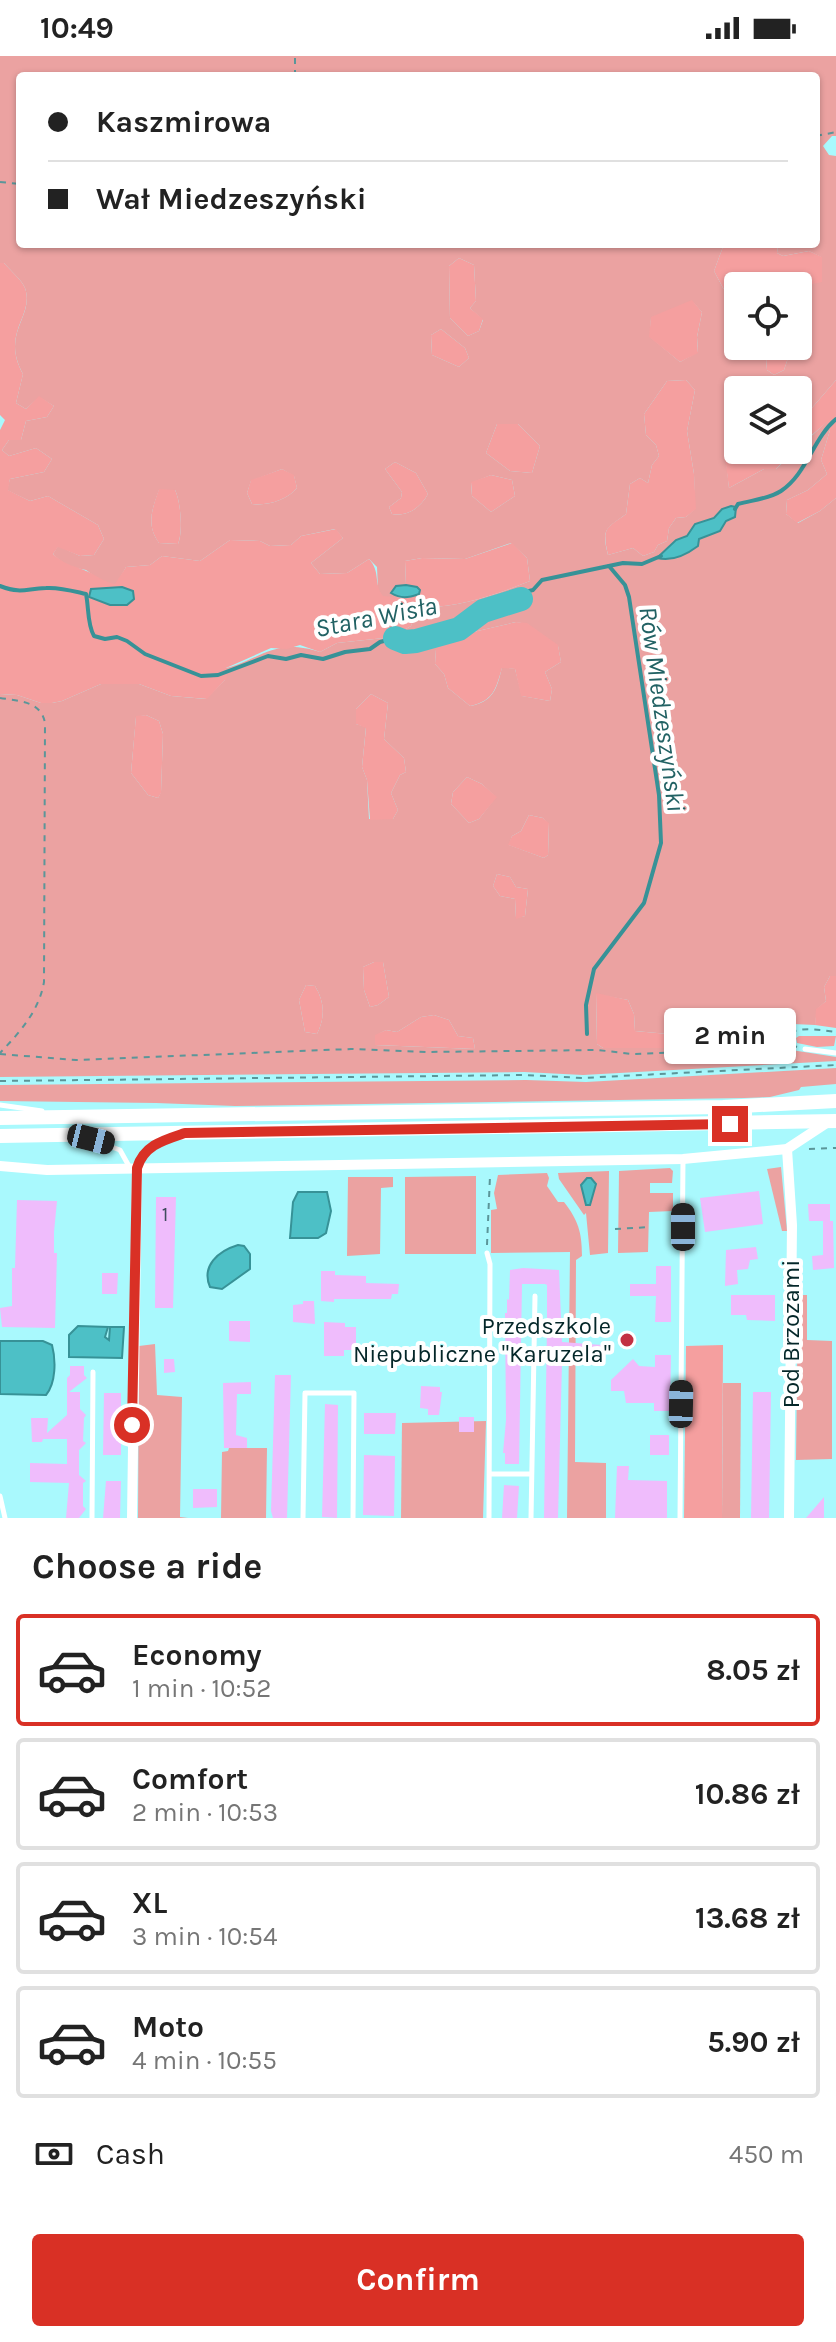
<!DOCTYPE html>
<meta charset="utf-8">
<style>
body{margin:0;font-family:Karla,sans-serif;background:#f2f2f2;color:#222;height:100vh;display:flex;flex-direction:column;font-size:30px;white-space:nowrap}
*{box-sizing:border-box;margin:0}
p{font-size:26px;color:#767676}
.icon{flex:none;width:44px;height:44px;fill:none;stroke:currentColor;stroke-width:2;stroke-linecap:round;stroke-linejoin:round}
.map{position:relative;height:1462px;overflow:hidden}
.side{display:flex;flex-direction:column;background:#fff;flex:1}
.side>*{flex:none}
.hud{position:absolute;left:16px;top:16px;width:804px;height:176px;border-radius:8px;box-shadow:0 2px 6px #0004;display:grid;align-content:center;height:176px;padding:0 32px;background:#fff}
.fabs{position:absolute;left:724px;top:216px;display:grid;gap:16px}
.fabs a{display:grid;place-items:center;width:88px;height:88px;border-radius:8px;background:#fff;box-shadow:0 2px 6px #0004;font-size:40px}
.end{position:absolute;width:36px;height:36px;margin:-18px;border:10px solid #d93025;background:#fff;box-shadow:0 0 0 4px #fff}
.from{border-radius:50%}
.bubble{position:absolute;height:56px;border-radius:8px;background:#fff;box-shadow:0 2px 6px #0004;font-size:26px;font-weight:700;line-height:56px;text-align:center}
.car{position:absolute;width:24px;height:48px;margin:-24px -12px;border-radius:10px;box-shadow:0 0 6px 2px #0007;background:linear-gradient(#222 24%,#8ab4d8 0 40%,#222 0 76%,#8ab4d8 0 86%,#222 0)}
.hud b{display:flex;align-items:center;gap:28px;height:76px;font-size:30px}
.hud b+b{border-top:2px solid #e0e0e0}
.hud i{width:20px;height:20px;background:#222}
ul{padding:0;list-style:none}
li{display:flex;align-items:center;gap:24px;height:112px;margin:0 16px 12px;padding:0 16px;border:4px solid #e0e0e0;border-radius:8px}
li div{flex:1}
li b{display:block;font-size:30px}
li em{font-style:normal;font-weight:700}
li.current{border-color:#d93025}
li>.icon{width:72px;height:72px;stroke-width:1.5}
h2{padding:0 32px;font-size:36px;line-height:96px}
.pay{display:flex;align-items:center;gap:20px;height:88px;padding:0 32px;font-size:30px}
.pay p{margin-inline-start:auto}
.action{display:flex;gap:16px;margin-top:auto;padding:16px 32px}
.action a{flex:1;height:92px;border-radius:8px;background:#d93025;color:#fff;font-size:32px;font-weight:700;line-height:92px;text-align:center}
.status{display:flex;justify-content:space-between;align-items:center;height:56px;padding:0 40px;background:#fff;direction:ltr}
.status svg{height:22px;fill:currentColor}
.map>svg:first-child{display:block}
.green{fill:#eba2a1;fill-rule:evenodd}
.forest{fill:#f59f9f}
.water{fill:#4dc0c6;stroke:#379297;stroke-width:2}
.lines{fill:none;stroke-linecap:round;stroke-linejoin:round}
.stream{stroke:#379297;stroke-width:4}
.river{stroke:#4dc0c6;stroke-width:24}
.building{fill:#efbcfc}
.path{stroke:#5b9699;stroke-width:2;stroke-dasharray:6 6;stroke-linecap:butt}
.lane{stroke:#fff;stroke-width:5}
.street{stroke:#fff;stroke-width:10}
.secondary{stroke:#fff;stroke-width:14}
.route{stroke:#d93025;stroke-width:10}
.poi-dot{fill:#c23143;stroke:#fff;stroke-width:3}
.labels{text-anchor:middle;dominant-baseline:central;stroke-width:8;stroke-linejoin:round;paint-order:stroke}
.number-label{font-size:20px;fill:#3f4c5e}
.poi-label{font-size:24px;fill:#042729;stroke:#fff;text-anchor:end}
.street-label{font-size:24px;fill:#042729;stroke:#fff}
.water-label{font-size:26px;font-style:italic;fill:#226264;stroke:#fff}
</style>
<div class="status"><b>10:49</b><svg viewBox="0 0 49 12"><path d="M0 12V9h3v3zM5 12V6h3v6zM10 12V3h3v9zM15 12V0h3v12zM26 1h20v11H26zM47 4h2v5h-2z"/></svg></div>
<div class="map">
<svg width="836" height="1462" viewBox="0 0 836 1462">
<rect width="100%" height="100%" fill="#a9f9fd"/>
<!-- green -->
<g class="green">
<path d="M 0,0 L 836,0 L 836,80 L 832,80 L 823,90 L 829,99 L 836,100 L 836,324 L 798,368 L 798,334 L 738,334 L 738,350 L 725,394 L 729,432 L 764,413 L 776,413 L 836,357 L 836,368 L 830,374 L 821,404 L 827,418 L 808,434 L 787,444 L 786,458 L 798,467 L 820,455 L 836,442 L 836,920 L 830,920 L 824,931 L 826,945 L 817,953 L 815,969 L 793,968 L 780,973 L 779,985 L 785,993 L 836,1001 L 836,1005 L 583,1019 L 524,1016 L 0,1021 L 0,638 L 17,639 L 41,647 L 52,647 L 62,645 L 101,628 L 139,628 L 171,640 L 206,643 L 225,624 L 207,628 L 187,625 L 176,613 L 132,599 L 125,590 L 117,588 L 105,592 L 85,582 L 78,560 L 73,553 L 58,550 L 23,551 L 0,543 L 0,516 C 27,521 51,530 78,531 C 86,532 96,528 104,527 L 86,514 L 66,510 L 53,498 L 58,490 L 80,500 L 94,499 L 104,483 L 98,469 L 48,440 L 30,445 L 7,434 L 10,423 L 44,416 L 52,403 L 36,392 L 9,400 L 2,394 L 9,384 L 21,384 L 26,365 L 47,361 L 54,350 L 39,341 L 26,353 L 16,347 L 23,318 C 0,276 35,261 25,232 C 22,224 10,214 4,207 L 0,207 ZM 20,20 L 816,20 L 816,188 L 778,188 L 777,197 L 783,200 L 809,195 L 821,201 L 822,225 L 798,231 L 798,290 L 792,290 L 784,314 L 774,319 L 767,314 L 765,290 L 738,290 L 738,242 L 723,232 L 714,215 L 724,188 L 20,188 ZM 459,202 L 474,209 L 476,245 L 470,252 L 483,264 L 479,275 L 468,280 L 450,262 L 449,210 ZM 692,245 L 702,256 L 697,281 L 698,296 L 680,306 L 650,281 L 651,262 ZM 441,273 L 465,292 L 469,302 L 459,311 L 432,299 L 431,279 ZM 686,324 L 695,334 L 687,375 L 694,418 L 695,453 L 686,461 L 676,462 L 669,472 L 667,485 L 658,489 L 654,496 L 643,500 L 633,492 L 608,499 C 601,472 606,473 626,458 L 630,428 L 640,422 L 648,427 L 652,409 L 659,400 L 656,389 L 646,379 L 644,358 L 667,325 ZM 497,368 L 518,368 L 540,390 L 532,417 L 510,415 L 486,397 ZM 395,406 L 416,417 L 428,438 C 421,451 408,461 392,458 L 389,451 L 401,442 L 402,436 L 385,413 ZM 282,413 L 294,420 L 297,432 C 287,444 268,450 252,448 L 247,437 L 251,425 ZM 491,419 L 512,424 L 515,440 L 491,456 L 472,440 L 471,427 ZM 159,434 L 175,434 C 181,446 183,477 178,488 L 159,487 C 146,469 152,453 159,434 ZM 335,473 L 343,482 L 311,507 L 320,518 L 347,517 L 369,503 L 377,511 L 378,534 L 351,547 C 326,531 322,543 298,541 C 286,540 277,527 266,523 C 255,519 241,519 229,518 C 184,517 168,548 116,529 L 126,511 L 150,509 L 162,500 L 200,505 L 230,484 L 260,485 L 270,490 L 291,489 L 301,480 ZM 511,487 L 527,502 L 530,525 C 497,538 461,551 425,551 L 414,562 L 411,570 L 399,577 L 389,576 L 384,582 L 337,587 L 320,596 C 269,579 256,610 214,614 C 206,615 163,601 155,597 C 145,592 137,585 128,581 C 115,575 104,580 94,570 L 93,555 L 97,546 L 144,552 L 169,549 L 191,537 L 248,554 L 274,545 L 306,563 L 318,554 L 347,561 L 377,545 L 419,538 L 420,534 L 417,531 L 406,529 L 405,505 L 422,502 L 465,503 ZM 238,525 L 259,532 L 258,538 L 240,541 L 217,537 L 218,533 ZM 516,566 L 527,568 L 558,590 L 561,606 L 545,616 L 552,633 L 550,645 L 522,640 L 515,613 L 502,611 C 497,633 493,646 470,650 L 448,632 L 444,618 L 435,608 L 436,593 L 456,580 ZM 371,638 L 388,647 L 384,683 L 404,702 L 406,716 L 400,719 L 391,737 L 398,754 L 393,763 L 369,763 L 367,724 L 362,711 L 366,671 L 356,668 L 356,653 ZM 146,659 L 159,665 L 163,678 L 161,736 L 158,742 L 148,739 L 131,717 L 136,661 ZM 467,721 L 482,728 L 496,741 L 479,763 L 469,767 L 451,748 L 453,736 ZM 529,759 L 543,762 L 549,768 L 548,799 L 544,802 L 509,789 L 512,780 L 521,775 ZM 497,818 L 510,821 L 516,831 L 528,833 L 525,860 L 516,862 L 515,843 L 500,840 L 493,830 ZM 374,906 L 383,906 L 389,941 L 378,949 L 370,951 L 364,934 L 363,911 ZM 306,929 L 315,930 C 325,946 325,962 317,978 L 305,976 L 299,944 ZM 596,938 L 628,944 L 634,958 L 635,975 L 679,979 L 691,985 C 717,962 741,941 762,983 L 742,992 L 603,992 L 597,988 ZM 434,959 L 449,964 L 458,980 L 473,982 L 475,993 L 375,989 L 375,980 L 386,974 L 397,976 L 421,961 Z"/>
<path d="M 836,1012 L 836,1028 L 801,1031 L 799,1034 L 770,1041 L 744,1042 L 235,1050 L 156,1047 L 0,1045 L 0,1029 L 526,1024 L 586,1026 Z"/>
<path d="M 781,1111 L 787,1175 L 782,1175 L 767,1113 Z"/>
<path d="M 670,1112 L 673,1115 L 672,1127 L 650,1127 L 650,1137 L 673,1137 L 673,1155 L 649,1156 L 648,1196 L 618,1197 L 619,1115 Z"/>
<path d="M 609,1115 L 608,1197 L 590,1199 L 586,1157 L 584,1159 L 559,1123 L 558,1117 Z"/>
<path d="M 547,1117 L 549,1122 L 547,1130 L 558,1146 L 564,1146 C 578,1164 582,1176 582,1200 L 576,1204 L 575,1406 L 606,1407 L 606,1462 L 567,1462 L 570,1196 L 491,1197 L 491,1154 L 497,1153 L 494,1137 L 498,1119 Z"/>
<path d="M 476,1120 L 476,1198 L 405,1198 L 405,1121 Z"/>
<path d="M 348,1121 L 393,1121 L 393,1131 L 381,1132 L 380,1198 L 347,1200 Z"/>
<path d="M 798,1239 L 807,1239 L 807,1284 L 832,1285 L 832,1403 L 796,1404 Z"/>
<path d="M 155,1288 L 157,1339 L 182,1341 L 180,1461 L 188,1462 L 138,1462 L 139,1290 Z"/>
<path d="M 723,1327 L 741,1327 L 740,1462 L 722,1462 Z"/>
<path d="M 486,1365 L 483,1462 L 401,1462 L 402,1367 Z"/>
<path d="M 229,1392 L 267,1392 L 266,1462 L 221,1462 L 222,1396 L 228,1395 Z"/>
</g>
<!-- forest -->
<g class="forest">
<path d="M 724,188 L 778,188 L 777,197 L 783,200 L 809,195 L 822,201 L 822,226 L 798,231 L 738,230 L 738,242 L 723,232 L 714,215 Z"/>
<path d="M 459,202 L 474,209 L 476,245 L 470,252 L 483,263 L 479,275 L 468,280 L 450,262 L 449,210 Z"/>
<path d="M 0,207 L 4,207 C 10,214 22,224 25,232 C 35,260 0,276 23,318 L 16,347 L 26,353 L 39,340 L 54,350 L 47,361 L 26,365 L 21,384 L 9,384 L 2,394 L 9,400 L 36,392 L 52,403 L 44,416 L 10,423 L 8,434 L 30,445 L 48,440 L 98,469 L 104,483 L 94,499 L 80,500 L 58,491 L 53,498 C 64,508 71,509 84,514 C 95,518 103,526 115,528 L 126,511 L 150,509 L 162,500 L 200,505 L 230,484 L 260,485 L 270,490 L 291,489 L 301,480 L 336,473 L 343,482 L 311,507 L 320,518 L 347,517 L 369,503 C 381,516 373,527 383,540 L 408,542 L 417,531 L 406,529 L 405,505 L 422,502 L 465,503 L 512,487 L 527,502 L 530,525 C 497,538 461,551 425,551 L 414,562 L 411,570 L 399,577 L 389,576 L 384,582 L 337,587 L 320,596 L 300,589 L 287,593 L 271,592 L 226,612 L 227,622 L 207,643 L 171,640 L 139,628 L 101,628 L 62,645 L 52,647 L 41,647 L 17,639 L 0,638 L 0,374 L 5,364 L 0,359 Z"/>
<path d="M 692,244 L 702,256 L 697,281 L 698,297 L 680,306 L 649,281 L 651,261 Z"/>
<path d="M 441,273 L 465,292 L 469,302 L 459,311 L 432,299 L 431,279 Z"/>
<path d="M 765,290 L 792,290 L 784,314 L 774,319 L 767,314 Z"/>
<path d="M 686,324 L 695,334 L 687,375 L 694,418 L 696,453 L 686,461 L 676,462 L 669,472 L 667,485 L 658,489 L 654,496 L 643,500 L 633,492 L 608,499 C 602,472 605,473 626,458 L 630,428 L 640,422 L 648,427 L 652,409 L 659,400 L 656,389 L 646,379 L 644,358 L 667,325 Z"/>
<path d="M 836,324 L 836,442 L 820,455 L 797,467 L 786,458 L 787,444 L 808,434 L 827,418 L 821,404 L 830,374 L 827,366 L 798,391 L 798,368 Z"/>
<path d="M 738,350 L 738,394 L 795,394 L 776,413 L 764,413 L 729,432 L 724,394 Z"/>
<path d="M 497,368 L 518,368 L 540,390 L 532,417 L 510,415 L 486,397 Z"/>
<path d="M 395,406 L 416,417 L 428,438 C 421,451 408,461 392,458 L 389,451 L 401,442 L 402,436 L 385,413 Z"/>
<path d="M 282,413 L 294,419 L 297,432 C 287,444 268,450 252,448 L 247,437 L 251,424 Z"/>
<path d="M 491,419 L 512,424 L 515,440 L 491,456 L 472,440 L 471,426 Z"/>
<path d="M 159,433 L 175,434 C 181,446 183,476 178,488 L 159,487 C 146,469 152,453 159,433 Z"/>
<path d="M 516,566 L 527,567 L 558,589 L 561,606 L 545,616 L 552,633 L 550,645 L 521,640 L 515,613 L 502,612 C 496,632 494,645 470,650 L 448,632 L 444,618 L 435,608 L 436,592 L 456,580 Z"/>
<path d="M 371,638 L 388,647 L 384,683 L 404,702 L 406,716 L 400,719 L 391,737 L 398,754 L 393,763 L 370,764 L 367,724 L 362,711 L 366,672 L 356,668 L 356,653 Z"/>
<path d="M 146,659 L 159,665 L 163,678 L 161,737 L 158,742 L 148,739 L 131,717 L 136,660 Z"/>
<path d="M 467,721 L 482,728 L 497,741 L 479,763 L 469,767 L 451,748 L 453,736 Z"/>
<path d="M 529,759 L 543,762 L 549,767 L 548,799 L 544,802 L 508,789 L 512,780 L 521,775 Z"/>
<path d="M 497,818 L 510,821 L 516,831 L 528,833 L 525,860 L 516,863 L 515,843 L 500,840 L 493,830 Z"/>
<path d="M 374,906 L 383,906 L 389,941 L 378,949 L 370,951 L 364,934 L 363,911 Z"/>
<path d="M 830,920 L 836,920 L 836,972 L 815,969 L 816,953 L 826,945 L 824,931 Z"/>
<path d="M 306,929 L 315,930 C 325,946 325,962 317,978 L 305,976 L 299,944 Z"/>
<path d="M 596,937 L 628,944 L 634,958 L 635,975 L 679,979 L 691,985 C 717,962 741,942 763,983 L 742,992 L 603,992 L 597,988 Z"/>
<path d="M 434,959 L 449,964 L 458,980 L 473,982 L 475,993 L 375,989 L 375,979 L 386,974 L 397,976 L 421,961 Z"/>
<path d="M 799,980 L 836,980 L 834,990 L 817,991 L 797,987 L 796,982 Z"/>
<path d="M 723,1289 L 722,1462 L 684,1462 L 686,1290 Z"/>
</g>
<!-- water -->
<g class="water">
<path d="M 731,450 L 736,451 L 735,461 L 726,465 L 720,475 L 699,483 L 698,490 C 686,499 672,506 657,502 L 676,484 L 687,480 L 695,468 L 714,462 L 722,453 Z"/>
<path d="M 406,529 L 417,531 L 420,534 L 419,538 C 408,542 401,543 391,537 L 396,530 Z"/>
<path d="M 122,531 L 133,535 L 134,543 L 127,549 L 110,549 L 89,541 L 91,533 Z"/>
<path d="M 587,1122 L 591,1122 L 596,1128 L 590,1149 L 586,1149 L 581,1129 Z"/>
<path d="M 298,1136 L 327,1136 L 331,1155 L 326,1177 L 318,1182 L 290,1182 L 293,1146 Z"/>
<path d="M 238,1189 L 244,1190 L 250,1198 L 250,1213 L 222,1233 L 210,1231 C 201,1210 218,1195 238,1189 Z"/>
<path d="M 78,1270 L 108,1271 L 105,1281 L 109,1284 L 110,1271 L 124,1271 L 122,1302 L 69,1301 L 69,1279 Z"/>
<path d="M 0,1285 L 43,1285 L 52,1289 C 56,1304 56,1327 46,1339 L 0,1338 Z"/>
</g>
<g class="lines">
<!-- stream -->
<g class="stream">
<path d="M 735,453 L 738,448 C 752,444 769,443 781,435 C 807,418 813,382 836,363"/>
<path d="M 0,530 C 22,538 24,533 46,532 C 60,531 73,535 86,538 C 89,552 87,568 94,580 L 105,583 L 117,581 L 127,585 L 145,598 L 201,620 L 218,619 L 268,600 L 286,603 L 301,599 L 323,603 L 345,596 L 370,593 L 380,586 L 395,582"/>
<path d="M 521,543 L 525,536 L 533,534 L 542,524 L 623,507 L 642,508 L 661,500"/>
<path d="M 587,978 L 586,949 L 594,913 L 644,847 L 661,787 L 659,739 L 629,541 L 625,529 L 609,510"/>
</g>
<!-- river -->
<path class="river" d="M 395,582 L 405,586 L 416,585 L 459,573 L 483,555 L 521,543"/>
</g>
<!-- building -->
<g class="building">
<path d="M 759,1135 L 763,1168 L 705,1176 L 700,1142 Z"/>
<path d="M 156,1141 L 176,1141 L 173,1252 L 155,1252 Z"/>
<path d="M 17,1144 L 57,1145 L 54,1176 L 54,1197 L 57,1197 L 55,1272 L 2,1271 L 0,1252 L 12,1250 L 12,1212 L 15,1212 Z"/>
<path d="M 808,1148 L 830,1148 L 830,1165 L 823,1165 L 833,1165 L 834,1212 L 813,1214 L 812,1200 L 823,1199 L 823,1165 L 809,1165 Z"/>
<path d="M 756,1191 L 758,1203 L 750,1204 L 748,1213 L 737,1214 L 738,1228 L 725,1230 L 726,1194 Z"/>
<path d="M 656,1210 L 671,1210 L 671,1266 L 655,1266 L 656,1240 L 630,1240 L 630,1228 L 656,1228 Z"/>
<path d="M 523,1212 L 559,1214 L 562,1286 L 602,1289 L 602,1306 L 589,1309 L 562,1307 L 558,1462 L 544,1462 L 547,1269 L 547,1229 L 545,1228 L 522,1228 L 519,1408 L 505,1408 L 505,1397 L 503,1397 L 506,1364 L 505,1257 L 507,1257 L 507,1243 L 509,1244 L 510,1214 Z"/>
<path d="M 321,1215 L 335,1215 L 335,1219 L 366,1220 L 366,1227 L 399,1228 L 398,1238 L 392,1238 L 391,1243 L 334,1243 L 334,1246 L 321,1245 Z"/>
<path d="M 102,1217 L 118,1217 L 117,1238 L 102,1238 Z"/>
<path d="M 731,1239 L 775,1239 L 775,1265 L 747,1264 L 746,1259 L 731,1259 Z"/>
<path d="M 303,1245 L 314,1245 L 315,1268 L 293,1266 L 293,1249 L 303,1248 Z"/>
<path d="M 229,1265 L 250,1265 L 250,1286 L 229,1285 Z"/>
<path d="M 324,1266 L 345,1267 L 345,1271 L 356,1271 L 356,1294 L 344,1294 L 344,1300 L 324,1300 Z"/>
<path d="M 655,1299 L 671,1299 L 670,1355 L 654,1355 L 654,1347 L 626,1347 L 624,1335 L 611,1335 L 611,1324 L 633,1303 L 639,1310 L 655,1311 Z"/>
<path d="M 164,1303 L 174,1303 L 175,1316 L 164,1317 Z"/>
<path d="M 70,1310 L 84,1310 L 84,1319 L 87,1322 L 69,1336 L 80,1336 L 80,1353 L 86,1359 L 84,1362 L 83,1385 L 86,1387 L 79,1394 L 79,1419 L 86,1425 L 83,1427 L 83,1450 L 86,1453 L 79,1462 L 66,1462 L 69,1427 L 30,1426 L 30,1407 L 67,1408 L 67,1383 L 43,1383 L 42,1386 L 32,1386 L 31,1362 L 48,1362 L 47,1377 L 67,1359 L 67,1322 L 70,1319 Z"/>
<path d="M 275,1319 L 291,1319 L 287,1462 L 273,1462 L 271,1455 Z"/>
<path d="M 251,1326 L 251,1338 L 237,1338 L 236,1379 L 247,1382 L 247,1392 L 224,1392 L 223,1327 Z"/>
<path d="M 421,1330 L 440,1331 L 440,1336 L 442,1336 L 439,1359 L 428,1359 L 428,1353 L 420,1352 Z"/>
<path d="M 753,1336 L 771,1336 L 769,1462 L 751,1462 Z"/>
<path d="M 104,1337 L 121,1337 L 121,1399 L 103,1399 Z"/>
<path d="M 325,1348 L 338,1349 L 337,1462 L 322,1461 Z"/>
<path d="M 364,1357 L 396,1357 L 395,1378 L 364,1378 Z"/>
<rect x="459" y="1361" width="15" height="15"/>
<rect x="650" y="1379" width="19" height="20"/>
<path d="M 364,1399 L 395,1400 L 394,1460 L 363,1459 Z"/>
<path d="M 617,1410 L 629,1410 L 628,1424 L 667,1425 L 667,1462 L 615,1462 Z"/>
<path d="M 106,1425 L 121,1425 L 120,1462 L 103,1462 Z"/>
<path d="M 504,1429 L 519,1430 L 517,1462 L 502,1462 Z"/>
<path d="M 193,1433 L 217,1433 L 217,1451 L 193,1452 Z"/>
<path d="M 824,1441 L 824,1462 L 806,1462 Z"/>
</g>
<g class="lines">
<!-- path -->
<g class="path">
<path d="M 295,20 L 295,0"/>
<path d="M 816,80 L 836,76"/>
<path d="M 0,126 L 20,128"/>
<path d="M 0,642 C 19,645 41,645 45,667 L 44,926 C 39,955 20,976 0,997"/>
<path d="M 797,991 L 786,987 L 788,978 C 802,970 820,974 836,976"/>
<path d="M 0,998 L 76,1004 L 351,993 L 426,996 L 598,994 L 632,998 L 742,994 L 786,987"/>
<path d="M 0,1025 L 525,1019 L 582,1022 L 836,1009"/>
<path d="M 809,1093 L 836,1092"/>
<path d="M 615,1173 L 650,1171"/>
<path d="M 487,1189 L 490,1120"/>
</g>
<!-- lane -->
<g class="lane">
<path d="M 805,993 L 836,997"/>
<path d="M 0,1049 L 42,1055"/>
<path d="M 92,1084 L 120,1094 L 130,1112"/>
<path d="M 137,1111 L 148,1093 L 170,1082"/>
<path d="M 487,1197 L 490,1208 L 489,1462"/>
<path d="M 491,1418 L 531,1418"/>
<path d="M 0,1440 L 5,1462"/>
<path d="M 92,1462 L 93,1316"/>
<path d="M 303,1462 L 305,1337 L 354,1337 L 353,1462"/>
<path d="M 531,1462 L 535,1240"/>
<path d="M 680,1462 L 683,1103"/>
</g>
<!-- street -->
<g class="street">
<path d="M 787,1093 L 792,1169 L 789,1462"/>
<path d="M 0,1110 L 47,1114 L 683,1103 L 787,1093 L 828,1066"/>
<path d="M 132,1462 L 137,1112"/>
</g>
<!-- secondary -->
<g class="secondary">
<path d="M 0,1062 L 723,1051 L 836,1045"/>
<path d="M 0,1080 L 836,1065"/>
</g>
</g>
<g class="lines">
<!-- route -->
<path class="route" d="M 132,1369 L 137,1112 C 144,1089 164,1084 185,1077 L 730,1068"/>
</g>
<!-- markers -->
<circle class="poi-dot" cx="627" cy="1284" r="8"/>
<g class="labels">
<!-- number labels -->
<g class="number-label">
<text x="165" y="1158">1</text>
</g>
<!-- poi labels -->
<g class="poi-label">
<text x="611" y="1270">Przedszkole<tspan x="611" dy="28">Niepubliczne "Karuzela"</tspan></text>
</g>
<!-- street labels -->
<g class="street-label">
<text transform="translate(791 1278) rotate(-90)">Pod Brzozami</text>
</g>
<!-- water labels -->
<g class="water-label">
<text transform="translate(376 561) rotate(-11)">Stara Wisła</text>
<text transform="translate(662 653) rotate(82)">Rów Miedzeszyński</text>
</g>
</g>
</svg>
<div class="fabs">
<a><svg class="icon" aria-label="locate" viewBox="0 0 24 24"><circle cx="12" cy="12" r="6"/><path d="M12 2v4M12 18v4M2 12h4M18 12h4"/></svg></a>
<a><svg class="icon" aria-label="layers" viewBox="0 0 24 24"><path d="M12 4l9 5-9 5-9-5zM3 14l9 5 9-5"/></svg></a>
</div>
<i class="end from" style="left:132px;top:1369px"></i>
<i class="end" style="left:730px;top:1068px"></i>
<div class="bubble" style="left:664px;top:952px;width:132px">2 min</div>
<i class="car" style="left:91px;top:1083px;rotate:104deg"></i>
<i class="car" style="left:683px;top:1171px;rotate:0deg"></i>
<i class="car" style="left:681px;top:1348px;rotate:1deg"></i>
<div class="hud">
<b><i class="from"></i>Kaszmirowa</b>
<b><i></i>Wał Miedzeszyński</b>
</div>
</div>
<section class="side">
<h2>Choose a ride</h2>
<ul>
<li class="current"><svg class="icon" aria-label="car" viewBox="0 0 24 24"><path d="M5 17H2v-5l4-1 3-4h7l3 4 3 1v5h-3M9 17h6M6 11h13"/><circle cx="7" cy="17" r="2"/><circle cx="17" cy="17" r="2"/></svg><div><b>Economy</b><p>1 min · 10:52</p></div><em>8.05 zł</em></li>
<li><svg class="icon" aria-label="car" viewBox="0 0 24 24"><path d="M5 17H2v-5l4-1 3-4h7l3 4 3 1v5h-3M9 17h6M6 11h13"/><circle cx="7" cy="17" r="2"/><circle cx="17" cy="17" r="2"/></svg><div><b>Comfort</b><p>2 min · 10:53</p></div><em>10.86 zł</em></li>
<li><svg class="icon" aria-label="car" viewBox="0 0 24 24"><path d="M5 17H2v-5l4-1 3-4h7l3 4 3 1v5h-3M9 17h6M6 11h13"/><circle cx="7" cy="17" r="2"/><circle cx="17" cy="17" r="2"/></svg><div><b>XL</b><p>3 min · 10:54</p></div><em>13.68 zł</em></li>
<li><svg class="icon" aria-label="car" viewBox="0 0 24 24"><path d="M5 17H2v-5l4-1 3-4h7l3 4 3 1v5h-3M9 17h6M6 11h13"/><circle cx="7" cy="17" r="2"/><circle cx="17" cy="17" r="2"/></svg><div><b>Moto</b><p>4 min · 10:55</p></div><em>5.90 zł</em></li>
</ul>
<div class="pay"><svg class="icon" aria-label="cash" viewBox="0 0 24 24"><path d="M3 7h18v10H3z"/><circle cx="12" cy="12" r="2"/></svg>Cash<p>450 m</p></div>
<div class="action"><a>Confirm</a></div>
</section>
